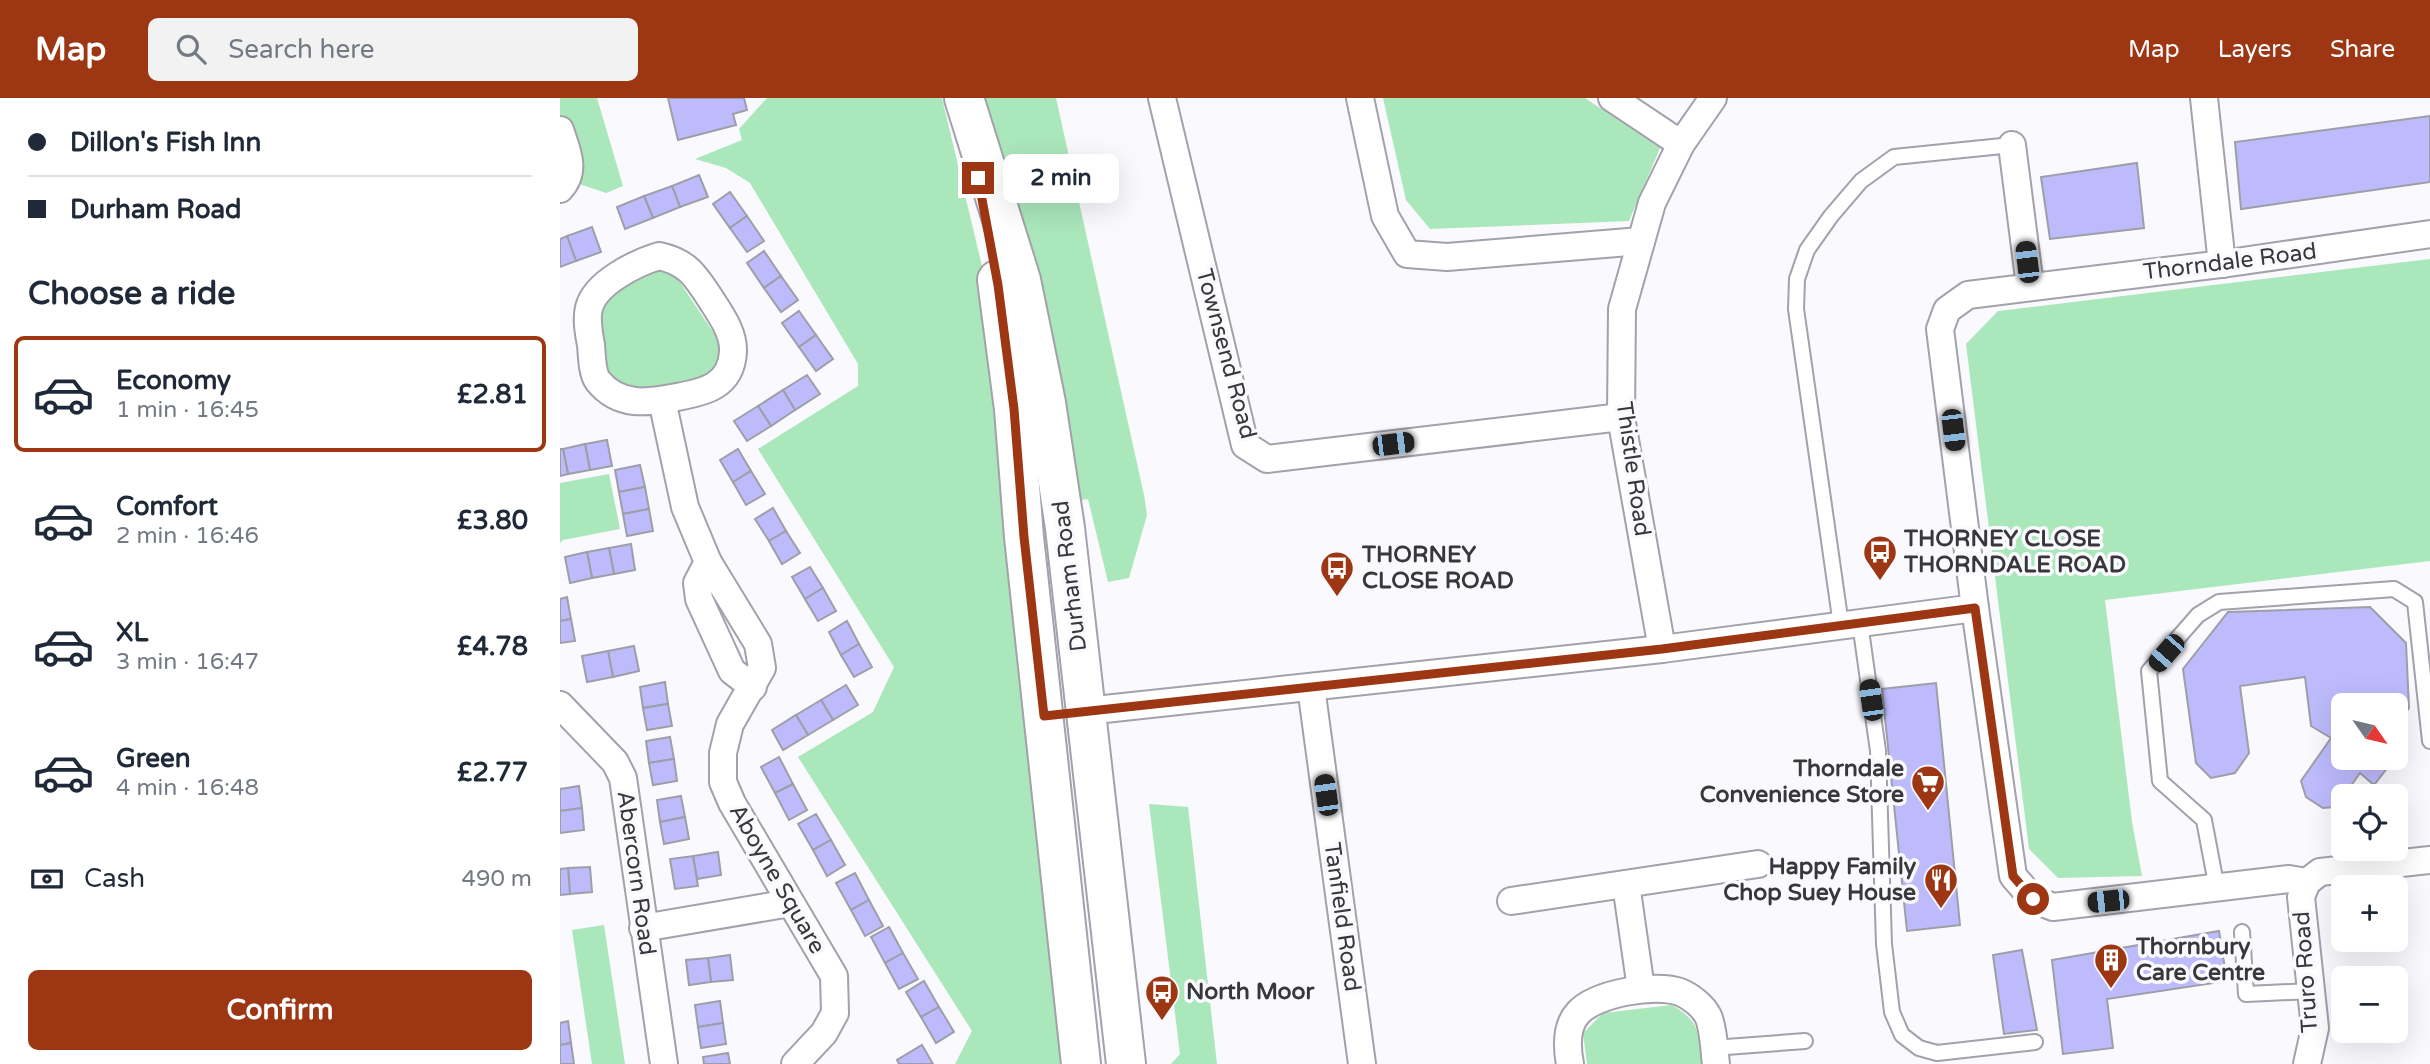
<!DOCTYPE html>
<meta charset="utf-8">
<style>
body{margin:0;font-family:"Varela Round",sans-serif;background:#f2f2f3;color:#1f2937;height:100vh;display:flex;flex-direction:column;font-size:26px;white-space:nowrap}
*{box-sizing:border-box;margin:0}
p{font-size:23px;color:#747a83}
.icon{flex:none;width:38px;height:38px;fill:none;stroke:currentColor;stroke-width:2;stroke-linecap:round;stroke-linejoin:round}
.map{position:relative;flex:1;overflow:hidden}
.drawer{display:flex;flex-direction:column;background:#fff;width:560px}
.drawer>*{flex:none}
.guide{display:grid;align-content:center;height:154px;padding:0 28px;background:#fff}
.needle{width:46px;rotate:124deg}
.fabs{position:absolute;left:1771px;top:595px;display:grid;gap:14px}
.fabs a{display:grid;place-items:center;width:77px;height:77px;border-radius:10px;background:#fff;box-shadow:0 7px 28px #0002;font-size:35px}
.end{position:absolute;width:32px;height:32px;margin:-16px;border:9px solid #9d3713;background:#fff;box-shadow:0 0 0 4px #fff}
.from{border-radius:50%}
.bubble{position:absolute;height:49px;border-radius:10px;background:#fff;box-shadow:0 7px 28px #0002;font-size:23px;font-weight:700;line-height:49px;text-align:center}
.car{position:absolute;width:21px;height:42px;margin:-21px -10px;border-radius:9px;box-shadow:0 0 5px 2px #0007;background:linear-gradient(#222 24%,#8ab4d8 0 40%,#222 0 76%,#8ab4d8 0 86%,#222 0)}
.guide b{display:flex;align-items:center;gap:24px;height:66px;font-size:26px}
.guide b+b{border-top:2px solid #e0e1e3}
.guide i{width:18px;height:18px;background:#1f2937}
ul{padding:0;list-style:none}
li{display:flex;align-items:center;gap:21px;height:116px;margin:0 14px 10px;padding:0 14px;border:4px solid transparent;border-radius:10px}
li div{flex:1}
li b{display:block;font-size:26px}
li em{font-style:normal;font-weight:700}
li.current{border-color:#9d3713}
li>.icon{width:63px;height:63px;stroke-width:1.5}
h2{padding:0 28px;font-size:32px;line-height:84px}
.pay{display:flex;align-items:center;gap:18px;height:77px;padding:0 28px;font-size:26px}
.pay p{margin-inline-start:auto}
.cta{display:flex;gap:14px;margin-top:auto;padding:14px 28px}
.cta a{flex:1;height:80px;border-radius:10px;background:#9d3713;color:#fff;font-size:28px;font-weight:700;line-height:80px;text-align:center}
header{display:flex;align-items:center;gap:42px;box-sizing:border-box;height:98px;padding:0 35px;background:#9d3713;color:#fff}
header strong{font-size:33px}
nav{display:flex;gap:38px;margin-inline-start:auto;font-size:24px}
.search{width:490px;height:63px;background:#f2f2f3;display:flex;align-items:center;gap:18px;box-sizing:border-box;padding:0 24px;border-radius:10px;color:#747a83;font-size:26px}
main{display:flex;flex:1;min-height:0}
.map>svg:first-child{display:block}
.green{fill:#aae7bb}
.building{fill:#bebbfd;stroke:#9e9ea9;stroke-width:2}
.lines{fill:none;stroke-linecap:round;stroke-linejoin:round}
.lane-casing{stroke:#a2a1ac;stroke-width:18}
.street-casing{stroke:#a2a1ac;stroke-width:30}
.highway-casing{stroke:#a2a1ac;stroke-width:42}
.lane{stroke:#fff;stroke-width:14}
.street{stroke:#fff;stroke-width:26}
.highway{stroke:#fff;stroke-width:38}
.route{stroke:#9d3713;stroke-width:9}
.labels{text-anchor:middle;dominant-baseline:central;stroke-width:7;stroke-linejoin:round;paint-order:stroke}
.street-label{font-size:23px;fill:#38383c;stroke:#f9f9fe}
.poi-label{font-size:23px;font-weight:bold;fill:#38383c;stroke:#f9f9fe;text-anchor:start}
</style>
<header>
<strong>Map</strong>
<div class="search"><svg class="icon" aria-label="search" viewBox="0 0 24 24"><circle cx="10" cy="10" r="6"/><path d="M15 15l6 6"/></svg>Search here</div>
<nav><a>Map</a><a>Layers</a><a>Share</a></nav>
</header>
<main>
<section class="drawer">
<div class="guide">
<b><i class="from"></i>Dillon's Fish Inn</b>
<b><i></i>Durham Road</b>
</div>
<h2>Choose a ride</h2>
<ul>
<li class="current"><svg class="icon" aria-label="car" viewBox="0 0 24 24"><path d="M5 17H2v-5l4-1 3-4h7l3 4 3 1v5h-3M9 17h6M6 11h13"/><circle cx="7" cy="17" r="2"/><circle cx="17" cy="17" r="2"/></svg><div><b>Economy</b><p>1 min · 16:45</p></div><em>£2.81</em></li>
<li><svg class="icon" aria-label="car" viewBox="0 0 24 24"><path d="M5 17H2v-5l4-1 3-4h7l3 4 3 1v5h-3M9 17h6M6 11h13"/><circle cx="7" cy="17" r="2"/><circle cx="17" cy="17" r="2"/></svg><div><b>Comfort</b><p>2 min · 16:46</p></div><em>£3.80</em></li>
<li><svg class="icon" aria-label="car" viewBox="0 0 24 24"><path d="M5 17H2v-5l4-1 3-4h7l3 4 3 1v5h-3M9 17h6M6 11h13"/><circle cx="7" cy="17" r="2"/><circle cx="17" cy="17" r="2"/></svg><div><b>XL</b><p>3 min · 16:47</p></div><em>£4.78</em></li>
<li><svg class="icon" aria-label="car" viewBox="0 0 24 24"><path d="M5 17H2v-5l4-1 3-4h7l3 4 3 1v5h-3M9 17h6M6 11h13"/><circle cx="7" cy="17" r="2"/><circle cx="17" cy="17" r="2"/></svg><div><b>Green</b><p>4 min · 16:48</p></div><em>£2.77</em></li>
</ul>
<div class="pay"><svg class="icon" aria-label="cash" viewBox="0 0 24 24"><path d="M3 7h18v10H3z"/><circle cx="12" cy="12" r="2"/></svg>Cash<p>490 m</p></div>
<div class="cta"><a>Confirm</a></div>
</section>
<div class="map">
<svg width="1870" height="966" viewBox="0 0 1870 966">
<rect width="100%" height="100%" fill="#f9f9fe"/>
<!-- green -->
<g class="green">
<path d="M 0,0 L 37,0 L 63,88 L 46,95 L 8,82 L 0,32 Z"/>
<path d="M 207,0 L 382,0 L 426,185 L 509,966 L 395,966 L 412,933 L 238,659 L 313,614 L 334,569 L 198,351 L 298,288 L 298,266 L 190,85 L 166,70 L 135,61 L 182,42 L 179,31 Z"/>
<path d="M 422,0 L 496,0 L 584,397 L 587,417 L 569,480 L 548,484 L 528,401 L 515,403 Z"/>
<path d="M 823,0 L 1025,0 L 1100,50 L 1069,123 L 870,131 L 846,102 Z"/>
<path d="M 1870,161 L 1870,463 L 1545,502 L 1572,724 L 1582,778 L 1498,780 L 1469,751 L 1406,246 L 1438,213 Z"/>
<path d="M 99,172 L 109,174 L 117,180 L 159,243 C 160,260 155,274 140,284 L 75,297 L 57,287 L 42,268 L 40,205 L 82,175 Z"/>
<path d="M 49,376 L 60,431 L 3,442 L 0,445 L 0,385 Z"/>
<path d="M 589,706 L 628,709 L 657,966 L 611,966 L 620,956 Z"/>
<path d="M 44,827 L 65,966 L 32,966 L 12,832 Z"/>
<path d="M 1112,907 C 1142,925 1137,934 1142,966 L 1027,966 L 1023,935 L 1043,915 Z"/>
</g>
<!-- building -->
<g class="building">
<path d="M 108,0 L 184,0 L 187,12 L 173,16 L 176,27 L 118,42 Z"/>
<path d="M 1870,18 L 1870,84 L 1681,111 L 1675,44 Z"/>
<path d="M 1577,65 L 1584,130 L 1490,141 L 1481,79 Z"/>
<path d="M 139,77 L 148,99 L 120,109 L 112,88 Z"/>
<path d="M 112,88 L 120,109 L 93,120 L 84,98 Z"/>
<path d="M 170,94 L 187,118 L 170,130 L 153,106 Z"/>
<path d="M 84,98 L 93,120 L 65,131 L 57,109 Z"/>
<path d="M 187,118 L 204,143 L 187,154 L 170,130 Z"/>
<path d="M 32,129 L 41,154 L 16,163 L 7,138 Z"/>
<path d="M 7,138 L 16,163 L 0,169 L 0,141 Z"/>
<path d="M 204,153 L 221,178 L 204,190 L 187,165 Z"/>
<path d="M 221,178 L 238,202 L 221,214 L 204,190 Z"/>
<path d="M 239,213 L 256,237 L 239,249 L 222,225 Z"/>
<path d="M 256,237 L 273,261 L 256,273 L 239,249 Z"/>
<path d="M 247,277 L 260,296 L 235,312 L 223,292 Z"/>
<path d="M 223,292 L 235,312 L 211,328 L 198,308 Z"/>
<path d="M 198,308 L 211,328 L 187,343 L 174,323 Z"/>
<path d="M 47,342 L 52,368 L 30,372 L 25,346 Z"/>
<path d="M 25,346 L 30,372 L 8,376 L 3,351 Z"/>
<path d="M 0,351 L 3,351 L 8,376 L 0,378 Z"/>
<path d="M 178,351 L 191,373 L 173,384 L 160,362 Z"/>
<path d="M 80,367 L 85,389 L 59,394 L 55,372 Z"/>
<path d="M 191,373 L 205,396 L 186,407 L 173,384 Z"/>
<path d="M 85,389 L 89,411 L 63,416 L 59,394 Z"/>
<path d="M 213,410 L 226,433 L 209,443 L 195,421 Z"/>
<path d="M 89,411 L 93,433 L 67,438 L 63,416 Z"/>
<path d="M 226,433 L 240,455 L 222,466 L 209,443 Z"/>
<path d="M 71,446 L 75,472 L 54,476 L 49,450 Z"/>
<path d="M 49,450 L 54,476 L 32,480 L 27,454 Z"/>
<path d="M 27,454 L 32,480 L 10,485 L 5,459 Z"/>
<path d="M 250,469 L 263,490 L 245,501 L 232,479 Z"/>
<path d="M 263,490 L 276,513 L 258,523 L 245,501 Z"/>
<path d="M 7,499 L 11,521 L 0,523 L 0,501 Z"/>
<path d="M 1810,509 L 1846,545 L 1849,610 L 1836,629 L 1836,607 L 1783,607 L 1783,660 L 1835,660 L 1814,687 L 1800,675 L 1776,709 L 1763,710 L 1746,699 L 1741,683 L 1771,640 L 1751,628 L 1745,579 L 1680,588 L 1689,655 L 1675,675 L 1651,680 L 1636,665 L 1623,571 L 1668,514 Z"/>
<path d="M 11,521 L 15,543 L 0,545 L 0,523 Z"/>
<path d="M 287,523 L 299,546 L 281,557 L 269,534 Z"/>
<path d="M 299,546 L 312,569 L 294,579 L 281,557 Z"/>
<path d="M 74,548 L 79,573 L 53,579 L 48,553 Z"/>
<path d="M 48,553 L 53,579 L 27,584 L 22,558 Z"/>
<path d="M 105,584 L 108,606 L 83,610 L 80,589 Z"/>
<path d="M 1376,585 L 1400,827 L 1347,833 L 1322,591 Z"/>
<path d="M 286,587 L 298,607 L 273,622 L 261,602 Z"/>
<path d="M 261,602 L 273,622 L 248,637 L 236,617 Z"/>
<path d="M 108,606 L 112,628 L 87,632 L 83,610 Z"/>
<path d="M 236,617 L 248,637 L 223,652 L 212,632 Z"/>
<path d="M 110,639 L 114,661 L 89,665 L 86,643 Z"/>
<path d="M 219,659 L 233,686 L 215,695 L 201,669 Z"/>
<path d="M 114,661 L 117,683 L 93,687 L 89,665 Z"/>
<path d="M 233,686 L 247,712 L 229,722 L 215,695 Z"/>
<path d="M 19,688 L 22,710 L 0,713 L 0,691 Z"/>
<path d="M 121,698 L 125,719 L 100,724 L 97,702 Z"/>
<path d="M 22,710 L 24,732 L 0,735 L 0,713 Z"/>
<path d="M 256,716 L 271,742 L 253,752 L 238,726 Z"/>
<path d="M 125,719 L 129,741 L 104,746 L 100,724 Z"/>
<path d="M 271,742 L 285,767 L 267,778 L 253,752 Z"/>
<path d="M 158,754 L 161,777 L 137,781 L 133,758 Z"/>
<path d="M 133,758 L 138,788 L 115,791 L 110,761 Z"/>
<path d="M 30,769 L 32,794 L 10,796 L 8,770 Z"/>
<path d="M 8,770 L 10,796 L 0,797 L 0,771 Z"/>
<path d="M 295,775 L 309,802 L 291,812 L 276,785 Z"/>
<path d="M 309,802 L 323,828 L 305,838 L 291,812 Z"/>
<path d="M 329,829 L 343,855 L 325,865 L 311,839 Z"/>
<path d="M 1659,833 L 1667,883 L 1547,901 L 1553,950 L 1503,956 L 1492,862 Z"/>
<path d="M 1462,852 L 1477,932 L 1444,936 L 1433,857 Z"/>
<path d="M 343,855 L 358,881 L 339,891 L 325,865 Z"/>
<path d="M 170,857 L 173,882 L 151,884 L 148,860 Z"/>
<path d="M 148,860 L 151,884 L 129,887 L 126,862 Z"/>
<path d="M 364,883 L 379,909 L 361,919 L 346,894 Z"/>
<path d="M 160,903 L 163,925 L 138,929 L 135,907 Z"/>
<path d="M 379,909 L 394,934 L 376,945 L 361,919 Z"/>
<path d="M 8,923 L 11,945 L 0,947 L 0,925 Z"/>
<path d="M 163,925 L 166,946 L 141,950 L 138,929 Z"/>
<path d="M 11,945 L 14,966 L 0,966 L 0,947 Z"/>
<path d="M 362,947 L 373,966 L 339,966 L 337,962 Z"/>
<path d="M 168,955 L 170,966 L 144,966 L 143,959 Z"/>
</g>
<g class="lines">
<!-- lane casing -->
<g class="lane-casing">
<g id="lane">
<path d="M 1300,525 L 1318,653 L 1324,846 L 1332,914 L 1342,937 L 1359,950 L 1377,955 L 1475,944"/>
<path d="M 1281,527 L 1236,211 L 1237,181 L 1247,152 L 1271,118 L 1301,83 L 1334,59 L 1452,47"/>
<path d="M 1657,791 L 1644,722 L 1600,683 L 1589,573 L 1638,517 L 1659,504 L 1834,491 L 1855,504 L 1870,643"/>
<path d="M 1682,834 L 1686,896 L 1751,893"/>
<path d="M 1153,950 L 1245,943"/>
</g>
</g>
<!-- street casing -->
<g class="street-casing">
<g id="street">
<path d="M 602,0 L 685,347 L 707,361 L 1061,319"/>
<path d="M 800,0 L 825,118 L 847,156 L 887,159 L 1081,143"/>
<path d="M 1052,0 L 1121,46"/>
<path d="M 1644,0 L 1662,166"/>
<path d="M 0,32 C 7,53 17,73 0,91"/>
<path d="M 1452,47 L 1470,188"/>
<path d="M 1870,136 L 1662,166 L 1408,197 L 1387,212 L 1380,231 L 1415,510 L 1453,778 L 1473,801 L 1493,809 L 1729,781 L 1747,784 L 1760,774 L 1870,762"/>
<path d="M 99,158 C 127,164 135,177 150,200 C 160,216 174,234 173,254 C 171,288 145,294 117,299 C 88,305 59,309 38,283 C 32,275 32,258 31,247 C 29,236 26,222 29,210 C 35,185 76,165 99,158 Z"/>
<path d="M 102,302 L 125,409 L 148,464 L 198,546 L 202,570 L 170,626 L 163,655 L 163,684 L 172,705 L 274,878 L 275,915 L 264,935 L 235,966"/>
<path d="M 148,464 L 137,485 L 139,501 L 172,573 L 193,589"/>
<path d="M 1102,551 L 1061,319 L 1062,211 L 1092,105 L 1121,46 L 1153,0"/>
<path d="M 751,589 L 802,966"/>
<path d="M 0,607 L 55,664 L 63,680 L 104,966"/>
<path d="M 526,613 L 1102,551 L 1415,510"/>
<path d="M 1066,786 L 1081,891"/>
<path d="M 951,803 L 1198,766"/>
<path d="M 83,830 L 230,805"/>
<path d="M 1010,966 C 1007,950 1006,928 1018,915 C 1036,895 1096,885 1120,894 C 1130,898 1143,908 1148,918 C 1154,931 1154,952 1156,966"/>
<path d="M 1747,966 L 1755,930 L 1741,799 L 1747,784"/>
</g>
</g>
<!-- highway casing -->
<g class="highway-casing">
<g id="highway">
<path d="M 404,0 L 461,182 L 486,305 L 505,430 L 566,966"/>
<path d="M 437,182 L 454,311 L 464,439 L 521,966"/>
</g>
</g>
<!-- lane -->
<use href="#lane" class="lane"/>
<!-- street -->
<use href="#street" class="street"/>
<!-- highway -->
<use href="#highway" class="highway"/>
</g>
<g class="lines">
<!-- route -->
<path class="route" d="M 418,80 L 438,187 L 454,311 L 464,439 L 484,618 L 1102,551 L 1415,510 L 1453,778 L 1473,801"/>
</g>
<!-- icons -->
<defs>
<g id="bus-pin" transform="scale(1.75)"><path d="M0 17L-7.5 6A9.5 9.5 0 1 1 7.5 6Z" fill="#9d3713" stroke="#f9f9fe"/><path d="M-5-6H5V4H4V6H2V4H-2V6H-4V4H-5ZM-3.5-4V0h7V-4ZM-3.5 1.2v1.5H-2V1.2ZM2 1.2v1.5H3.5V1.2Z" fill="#fff"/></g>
<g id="supermarket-pin" transform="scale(1.75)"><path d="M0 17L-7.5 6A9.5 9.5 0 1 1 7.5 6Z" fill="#9d3713" stroke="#f9f9fe"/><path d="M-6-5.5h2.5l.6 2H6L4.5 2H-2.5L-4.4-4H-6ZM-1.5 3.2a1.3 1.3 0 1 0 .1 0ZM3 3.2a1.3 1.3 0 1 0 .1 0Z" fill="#fff"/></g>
<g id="restaurant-pin" transform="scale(1.75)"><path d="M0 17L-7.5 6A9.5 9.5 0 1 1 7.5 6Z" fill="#9d3713" stroke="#f9f9fe"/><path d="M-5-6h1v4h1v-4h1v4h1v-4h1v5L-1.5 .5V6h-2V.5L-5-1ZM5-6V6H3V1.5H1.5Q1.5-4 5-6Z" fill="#fff"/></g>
<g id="building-pin" transform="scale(1.75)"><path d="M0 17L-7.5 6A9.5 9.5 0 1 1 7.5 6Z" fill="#9d3713" stroke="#f9f9fe"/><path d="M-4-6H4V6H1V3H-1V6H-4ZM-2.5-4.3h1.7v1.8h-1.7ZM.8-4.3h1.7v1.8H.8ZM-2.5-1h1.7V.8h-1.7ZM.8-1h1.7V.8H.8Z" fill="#fff"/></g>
</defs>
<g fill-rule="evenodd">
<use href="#bus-pin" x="1320" y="454"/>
<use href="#bus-pin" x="777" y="470"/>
<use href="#supermarket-pin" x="1368" y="684"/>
<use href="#restaurant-pin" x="1381" y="782"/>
<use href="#building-pin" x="1551" y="862"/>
<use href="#bus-pin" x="602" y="894"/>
</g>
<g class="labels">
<!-- street labels -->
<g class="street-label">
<text transform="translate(1670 164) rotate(-7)">Thorndale Road</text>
<text transform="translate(666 256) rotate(75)">Townsend Road</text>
<text transform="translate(1073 371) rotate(82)">Thistle Road</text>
<text transform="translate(510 478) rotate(-97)">Durham Road</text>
<text transform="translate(76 775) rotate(82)">Abercorn Road</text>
<text transform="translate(217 781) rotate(60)">Aboyne Square</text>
<text transform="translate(782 819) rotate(82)">Tanfield Road</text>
<text transform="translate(1746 874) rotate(-94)">Truro Road</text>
</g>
<!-- poi labels -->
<g class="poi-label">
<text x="1344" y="441">THORNEY CLOSE<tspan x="1344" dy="26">THORNDALE ROAD</tspan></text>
<text x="802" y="457">THORNEY<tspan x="802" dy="26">CLOSE ROAD</tspan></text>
<text x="1344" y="671" text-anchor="end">Thorndale<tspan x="1344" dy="26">Convenience Store</tspan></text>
<text x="1356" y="769" text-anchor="end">Happy Family<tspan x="1356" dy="26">Chop Suey House</tspan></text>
<text x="1576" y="849">Thornbury<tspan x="1576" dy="26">Care Centre</tspan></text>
<text x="626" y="894">North Moor</text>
</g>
</g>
</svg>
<div class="fabs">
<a><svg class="needle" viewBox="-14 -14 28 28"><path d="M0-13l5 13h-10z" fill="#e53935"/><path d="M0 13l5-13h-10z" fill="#747a83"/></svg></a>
<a><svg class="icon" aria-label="locate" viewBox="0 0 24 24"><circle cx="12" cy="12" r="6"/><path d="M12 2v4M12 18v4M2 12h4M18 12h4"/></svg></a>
<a>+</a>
<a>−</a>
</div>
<i class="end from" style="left:1473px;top:801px"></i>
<i class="end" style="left:418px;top:80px"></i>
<div class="bubble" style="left:443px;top:56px;width:116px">2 min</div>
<i class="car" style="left:1467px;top:164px;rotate:353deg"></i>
<i class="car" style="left:1393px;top:332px;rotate:173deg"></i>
<i class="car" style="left:833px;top:346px;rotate:83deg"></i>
<i class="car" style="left:1606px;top:555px;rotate:221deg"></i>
<i class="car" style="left:1311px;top:602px;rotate:352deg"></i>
<i class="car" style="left:766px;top:697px;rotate:352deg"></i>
<i class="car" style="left:1548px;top:803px;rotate:264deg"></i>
</div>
</main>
